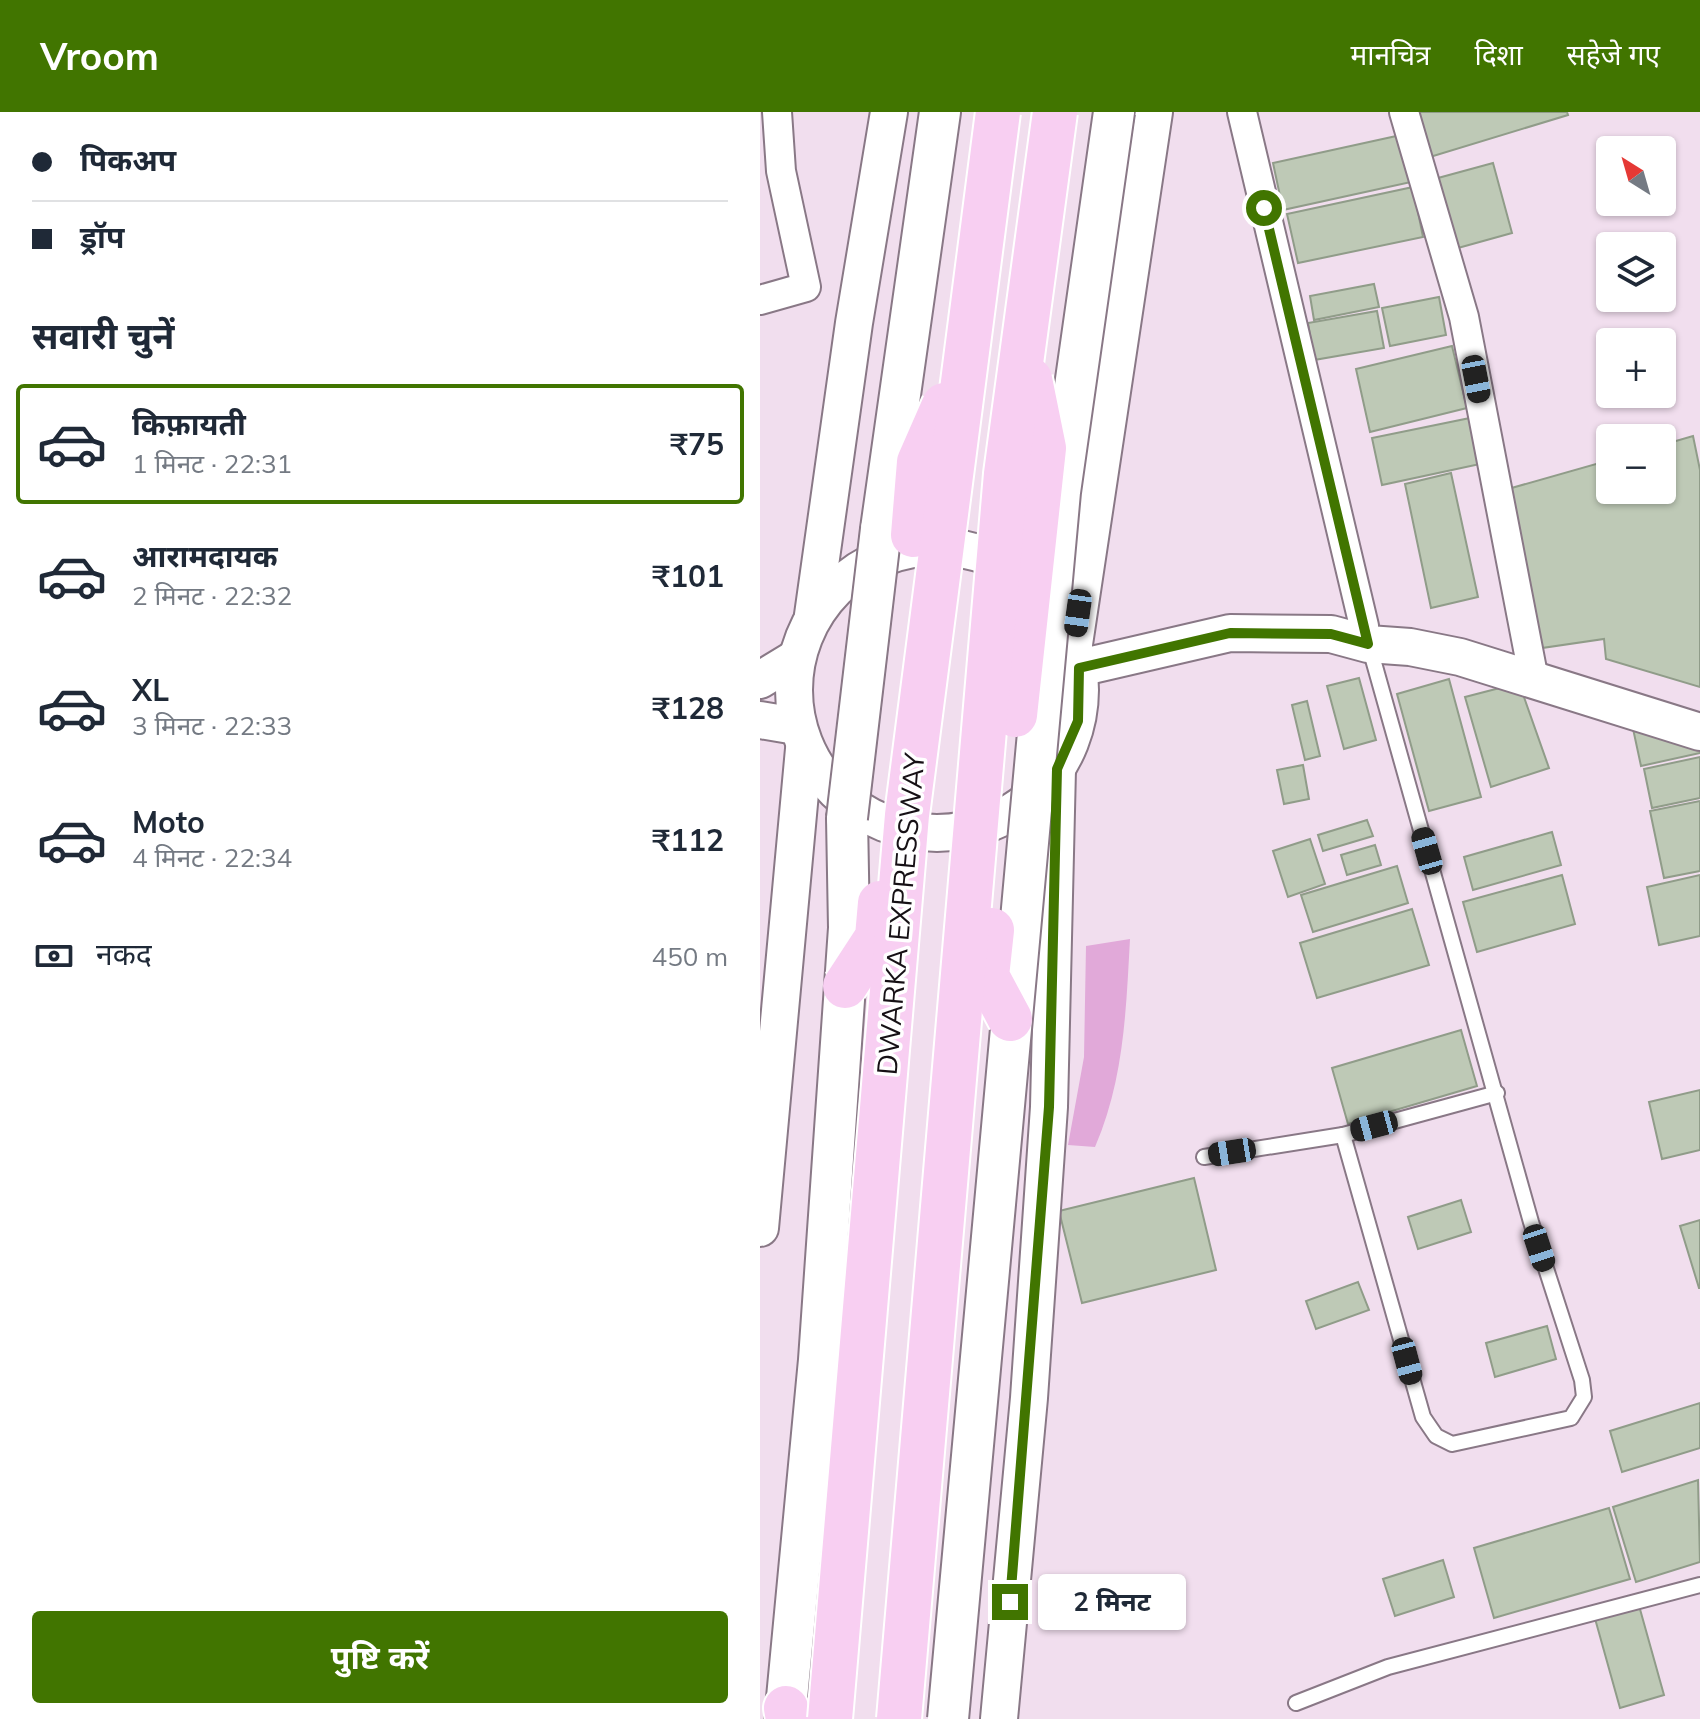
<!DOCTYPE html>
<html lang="hi">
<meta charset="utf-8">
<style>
body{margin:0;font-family:Mulish,"Noto Sans Devanagari",sans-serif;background:#f6f6f7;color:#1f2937;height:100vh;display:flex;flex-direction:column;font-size:30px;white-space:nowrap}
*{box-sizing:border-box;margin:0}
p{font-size:26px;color:#747a83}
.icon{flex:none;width:44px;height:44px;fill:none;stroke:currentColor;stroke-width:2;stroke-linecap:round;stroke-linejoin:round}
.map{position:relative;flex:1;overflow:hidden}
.drawer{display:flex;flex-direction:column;background:#fff;width:760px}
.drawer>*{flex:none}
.banner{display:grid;align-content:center;height:176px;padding:0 32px;background:#fff}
.needle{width:52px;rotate:323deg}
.buttons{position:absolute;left:836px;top:24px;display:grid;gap:16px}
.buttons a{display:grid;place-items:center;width:80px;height:80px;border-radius:8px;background:#fff;box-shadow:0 2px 6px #0004;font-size:40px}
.end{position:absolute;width:36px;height:36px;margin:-18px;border:10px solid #417500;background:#fff;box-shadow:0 0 0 4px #fff}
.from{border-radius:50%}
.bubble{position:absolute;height:56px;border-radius:8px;background:#fff;box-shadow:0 2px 6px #0004;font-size:26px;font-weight:700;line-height:56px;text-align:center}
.car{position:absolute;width:24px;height:48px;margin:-24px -12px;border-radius:10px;box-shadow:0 0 6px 2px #0007;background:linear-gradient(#222 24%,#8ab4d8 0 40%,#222 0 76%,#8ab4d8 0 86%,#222 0)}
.banner b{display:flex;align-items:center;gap:28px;height:76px;font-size:30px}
.banner b+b{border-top:2px solid #e0e1e3}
.banner i{width:20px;height:20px;background:#1f2937}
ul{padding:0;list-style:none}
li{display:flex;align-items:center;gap:24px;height:120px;margin:0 16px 12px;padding:0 16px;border:4px solid transparent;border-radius:8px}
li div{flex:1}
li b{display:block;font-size:30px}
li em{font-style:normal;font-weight:700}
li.on{border-color:#417500}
li>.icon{width:72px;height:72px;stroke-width:1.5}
h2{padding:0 32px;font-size:36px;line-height:96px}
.pay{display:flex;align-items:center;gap:20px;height:88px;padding:0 32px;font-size:30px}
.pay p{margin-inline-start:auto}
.cta{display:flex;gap:16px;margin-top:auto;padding:16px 32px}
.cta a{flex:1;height:92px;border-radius:8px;background:#417500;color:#fff;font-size:32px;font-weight:700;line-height:92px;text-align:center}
header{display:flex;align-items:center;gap:48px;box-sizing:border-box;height:112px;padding:0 40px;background:#417500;color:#fff}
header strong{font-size:38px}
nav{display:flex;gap:44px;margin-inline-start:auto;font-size:28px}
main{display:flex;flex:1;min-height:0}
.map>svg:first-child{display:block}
.green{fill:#e1a9d9}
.building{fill:#bec9b6;stroke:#909c89;stroke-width:2}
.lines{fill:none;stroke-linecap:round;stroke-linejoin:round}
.service-casing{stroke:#897886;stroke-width:18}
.minor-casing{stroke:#897886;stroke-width:32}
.tertiary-casing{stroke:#897886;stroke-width:40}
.secondary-casing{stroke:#897886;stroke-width:44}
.trunk-casing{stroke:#fff;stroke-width:48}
.service{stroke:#fff;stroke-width:14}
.minor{stroke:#fff;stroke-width:28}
.tertiary{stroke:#fff;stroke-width:36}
.secondary{stroke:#fff;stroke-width:40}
.trunk{stroke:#f8cff2;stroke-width:44}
.secondary-bridge-casing{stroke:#897886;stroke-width:44;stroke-linecap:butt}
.trunk-bridge-casing{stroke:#fff;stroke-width:48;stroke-linecap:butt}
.secondary-bridge{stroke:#fff;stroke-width:40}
.trunk-bridge{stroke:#f8cff2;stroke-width:44}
.route{stroke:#417500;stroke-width:10}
.labels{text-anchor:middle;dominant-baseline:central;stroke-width:7;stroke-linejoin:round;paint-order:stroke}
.street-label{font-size:28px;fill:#161015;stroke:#fff}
</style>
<header>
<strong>Vroom</strong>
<nav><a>मानचित्र</a><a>दिशा</a><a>सहेजे गए</a></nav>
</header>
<main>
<section class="drawer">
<div class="banner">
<b><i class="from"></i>पिकअप</b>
<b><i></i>ड्रॉप</b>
</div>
<h2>सवारी चुनें</h2>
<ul>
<li class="on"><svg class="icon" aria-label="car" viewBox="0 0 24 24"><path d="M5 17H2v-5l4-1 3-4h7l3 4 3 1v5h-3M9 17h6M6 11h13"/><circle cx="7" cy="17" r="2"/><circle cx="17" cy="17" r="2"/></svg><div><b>किफ़ायती</b><p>1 मिनट · 22:31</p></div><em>₹75</em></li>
<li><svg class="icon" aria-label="car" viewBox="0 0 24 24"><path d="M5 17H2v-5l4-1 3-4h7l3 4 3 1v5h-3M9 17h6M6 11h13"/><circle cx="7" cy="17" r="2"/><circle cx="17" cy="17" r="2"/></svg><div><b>आरामदायक</b><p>2 मिनट · 22:32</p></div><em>₹101</em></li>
<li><svg class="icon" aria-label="car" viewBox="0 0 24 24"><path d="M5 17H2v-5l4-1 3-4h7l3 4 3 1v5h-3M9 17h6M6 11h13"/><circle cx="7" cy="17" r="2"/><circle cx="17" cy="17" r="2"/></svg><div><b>XL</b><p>3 मिनट · 22:33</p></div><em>₹128</em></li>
<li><svg class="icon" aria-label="car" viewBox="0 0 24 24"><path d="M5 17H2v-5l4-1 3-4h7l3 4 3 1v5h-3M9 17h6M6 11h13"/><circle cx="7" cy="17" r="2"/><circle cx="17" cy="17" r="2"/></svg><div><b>Moto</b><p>4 मिनट · 22:34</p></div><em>₹112</em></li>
</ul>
<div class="pay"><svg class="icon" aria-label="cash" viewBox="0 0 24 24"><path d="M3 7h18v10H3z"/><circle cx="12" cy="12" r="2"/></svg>नकद<p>450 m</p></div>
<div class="cta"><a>पुष्टि करें</a></div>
</section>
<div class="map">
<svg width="940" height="1607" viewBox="0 0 940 1607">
<rect width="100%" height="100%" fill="#f1deee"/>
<!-- green -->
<path class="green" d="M 370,827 C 366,899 364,968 335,1035 L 308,1033 L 324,945 L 326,834 Z"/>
<!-- building -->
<g class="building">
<path d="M 657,0 L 807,0 L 808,3 L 670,45 Z"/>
<path d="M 641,23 L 651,70 L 523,98 L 513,51 Z"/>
<path d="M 733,51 L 752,121 L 698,136 L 678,66 Z"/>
<path d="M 653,75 L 663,125 L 538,151 L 527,102 Z"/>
<path d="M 614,172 L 619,195 L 554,208 L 550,184 Z"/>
<path d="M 679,185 L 686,223 L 630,234 L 622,196 Z"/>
<path d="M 617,199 L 624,236 L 554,248 L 548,211 Z"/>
<path d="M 692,234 L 707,296 L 610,320 L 596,257 Z"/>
<path d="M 710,306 L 720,352 L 622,373 L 612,326 Z"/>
<path d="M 933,324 L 940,358 L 940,575 L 846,547 L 844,527 L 775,537 L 748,377 L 850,348 L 850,378 L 902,378 L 902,333 Z"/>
<path d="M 691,361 L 718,485 L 671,496 L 645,372 Z"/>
<path d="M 599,566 L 616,628 L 584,637 L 567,574 Z"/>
<path d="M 689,567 L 721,685 L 669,699 L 637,582 Z"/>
<path d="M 759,571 L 789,656 L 731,675 L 705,585 Z"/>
<path d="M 547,589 L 560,644 L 545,648 L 532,593 Z"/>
<path d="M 872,612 L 940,625 L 940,641 L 881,654 Z"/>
<path d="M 940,645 L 940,686 L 892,696 L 884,657 Z"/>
<path d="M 543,653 L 549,687 L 524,692 L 517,658 Z"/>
<path d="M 940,689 L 940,759 L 904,766 L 890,699 Z"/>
<path d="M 607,708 L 613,724 L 563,739 L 558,723 Z"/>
<path d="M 792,720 L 801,753 L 713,778 L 704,745 Z"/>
<path d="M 550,727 L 565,772 L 528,785 L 513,739 Z"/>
<path d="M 615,733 L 621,753 L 587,763 L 581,743 Z"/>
<path d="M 637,754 L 648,791 L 553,820 L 541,783 Z"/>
<path d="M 802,763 L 815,812 L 717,840 L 703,790 Z"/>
<path d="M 940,763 L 940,824 L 899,833 L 887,775 Z"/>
<path d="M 652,797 L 669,853 L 557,886 L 540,831 Z"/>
<path d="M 701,918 L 717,974 L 588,1012 L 572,956 Z"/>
<path d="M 940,978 L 940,1038 L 902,1047 L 889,990 Z"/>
<path d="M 434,1066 L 456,1158 L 322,1191 L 299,1099 Z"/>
<path d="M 701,1088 L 711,1120 L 658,1137 L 648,1105 Z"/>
<path d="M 940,1108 L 940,1176 L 939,1176 L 920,1114 Z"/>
<path d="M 598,1170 L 609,1198 L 556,1217 L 546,1189 Z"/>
<path d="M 787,1214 L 796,1247 L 735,1265 L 726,1231 Z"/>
<path d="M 940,1291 L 940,1336 L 862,1360 L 850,1319 Z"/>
<path d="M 938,1368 L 940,1450 L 876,1470 L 853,1395 Z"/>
<path d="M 849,1396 L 870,1467 L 734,1506 L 714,1436 Z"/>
<path d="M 683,1448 L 694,1485 L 635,1504 L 623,1467 Z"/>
<path d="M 878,1490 L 904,1583 L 860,1596 L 834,1503 Z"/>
</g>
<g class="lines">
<!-- service casing -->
<g class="service-casing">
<g id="service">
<path d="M 583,1023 L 663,1305 L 676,1324 L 692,1332 L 811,1306 L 824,1285 L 822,1268 L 771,1110 L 609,533"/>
<path d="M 444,1045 L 583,1023 L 737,981"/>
<path d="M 536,1591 L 628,1555 L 940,1473"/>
</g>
</g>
<!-- minor casing -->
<g class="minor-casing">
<g id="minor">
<path d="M 482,0 L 604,514"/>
<path d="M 644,0 L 704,205 L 774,568"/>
<path d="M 0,188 L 46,175 L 21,59 L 17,0"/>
</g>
</g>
<!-- tertiary casing -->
<g class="tertiary-casing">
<g id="tertiary">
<circle cx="177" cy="578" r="143"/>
<path d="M 53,503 L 94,211 L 129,0"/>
<path d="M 314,532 L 394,0"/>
<path d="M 319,556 L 470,521 L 571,522 L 608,532 L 650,535 L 700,545 L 940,620"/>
<path d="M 0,568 L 36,546"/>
<path d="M 0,608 L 36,614"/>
<path d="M 0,1116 L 44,637"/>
<path d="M 239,1607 L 269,1286 L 289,995 L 297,657"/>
</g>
</g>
<!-- secondary casing -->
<g class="secondary-casing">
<g id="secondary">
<path d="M 121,417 L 180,0"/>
<path d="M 25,1607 L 59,1248 L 89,816 L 87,706"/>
</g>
</g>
<!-- trunk casing -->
<g class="trunk-casing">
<path id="trunk" d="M 26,1596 L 28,1607"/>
</g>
<!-- service -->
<use href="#service" class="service"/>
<!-- minor -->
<use href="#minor" class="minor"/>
<!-- tertiary -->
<use href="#tertiary" class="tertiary"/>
<!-- secondary -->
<use href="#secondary" class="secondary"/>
<!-- trunk -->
<use href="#trunk" class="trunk"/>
<!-- secondary-bridge casing -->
<g class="secondary-bridge-casing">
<g id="secondary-bridge">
<path d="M 87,706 L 121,417"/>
<path d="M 188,1607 L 300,380 L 354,0"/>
</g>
</g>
<!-- trunk-bridge casing -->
<g class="trunk-bridge-casing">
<g id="trunk-bridge">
<path d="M 153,423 L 159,350 L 184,293"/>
<path d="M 255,603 L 284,336 L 270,267"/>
<path d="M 232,818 L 227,864 L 250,907"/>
<path d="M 85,874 L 117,825 L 120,791"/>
<path d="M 70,1607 L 147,703 L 238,0"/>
<path d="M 139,1607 L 246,362 L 295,0"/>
</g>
</g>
<!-- secondary-bridge -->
<use href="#secondary-bridge" class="secondary-bridge"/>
<!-- trunk-bridge -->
<use href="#trunk-bridge" class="trunk-bridge"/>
</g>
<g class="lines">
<!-- route -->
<path class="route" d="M 250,1490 L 289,995 L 297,657 L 318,609 L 319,556 L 470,521 L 571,522 L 608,532 L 504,96"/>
</g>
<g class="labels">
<!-- street labels -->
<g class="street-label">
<text transform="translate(140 802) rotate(-85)">DWARKA EXPRESSWAY</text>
</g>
</g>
</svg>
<div class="buttons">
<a><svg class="needle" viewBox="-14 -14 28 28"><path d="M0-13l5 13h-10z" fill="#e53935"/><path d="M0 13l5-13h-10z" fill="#747a83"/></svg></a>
<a><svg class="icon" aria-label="layers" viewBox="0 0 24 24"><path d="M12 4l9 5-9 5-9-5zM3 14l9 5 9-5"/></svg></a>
<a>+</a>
<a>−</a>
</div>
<i class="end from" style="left:504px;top:96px"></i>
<i class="end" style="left:250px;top:1490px"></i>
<div class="bubble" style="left:278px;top:1462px;width:148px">2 मिनट</div>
<i class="car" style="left:716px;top:267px;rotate:169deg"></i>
<i class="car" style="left:318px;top:501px;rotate:188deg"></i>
<i class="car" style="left:667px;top:739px;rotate:344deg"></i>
<i class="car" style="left:614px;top:1014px;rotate:255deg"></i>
<i class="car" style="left:472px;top:1040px;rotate:261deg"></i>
<i class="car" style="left:779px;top:1136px;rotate:162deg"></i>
<i class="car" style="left:647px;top:1249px;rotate:165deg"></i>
</div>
</main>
